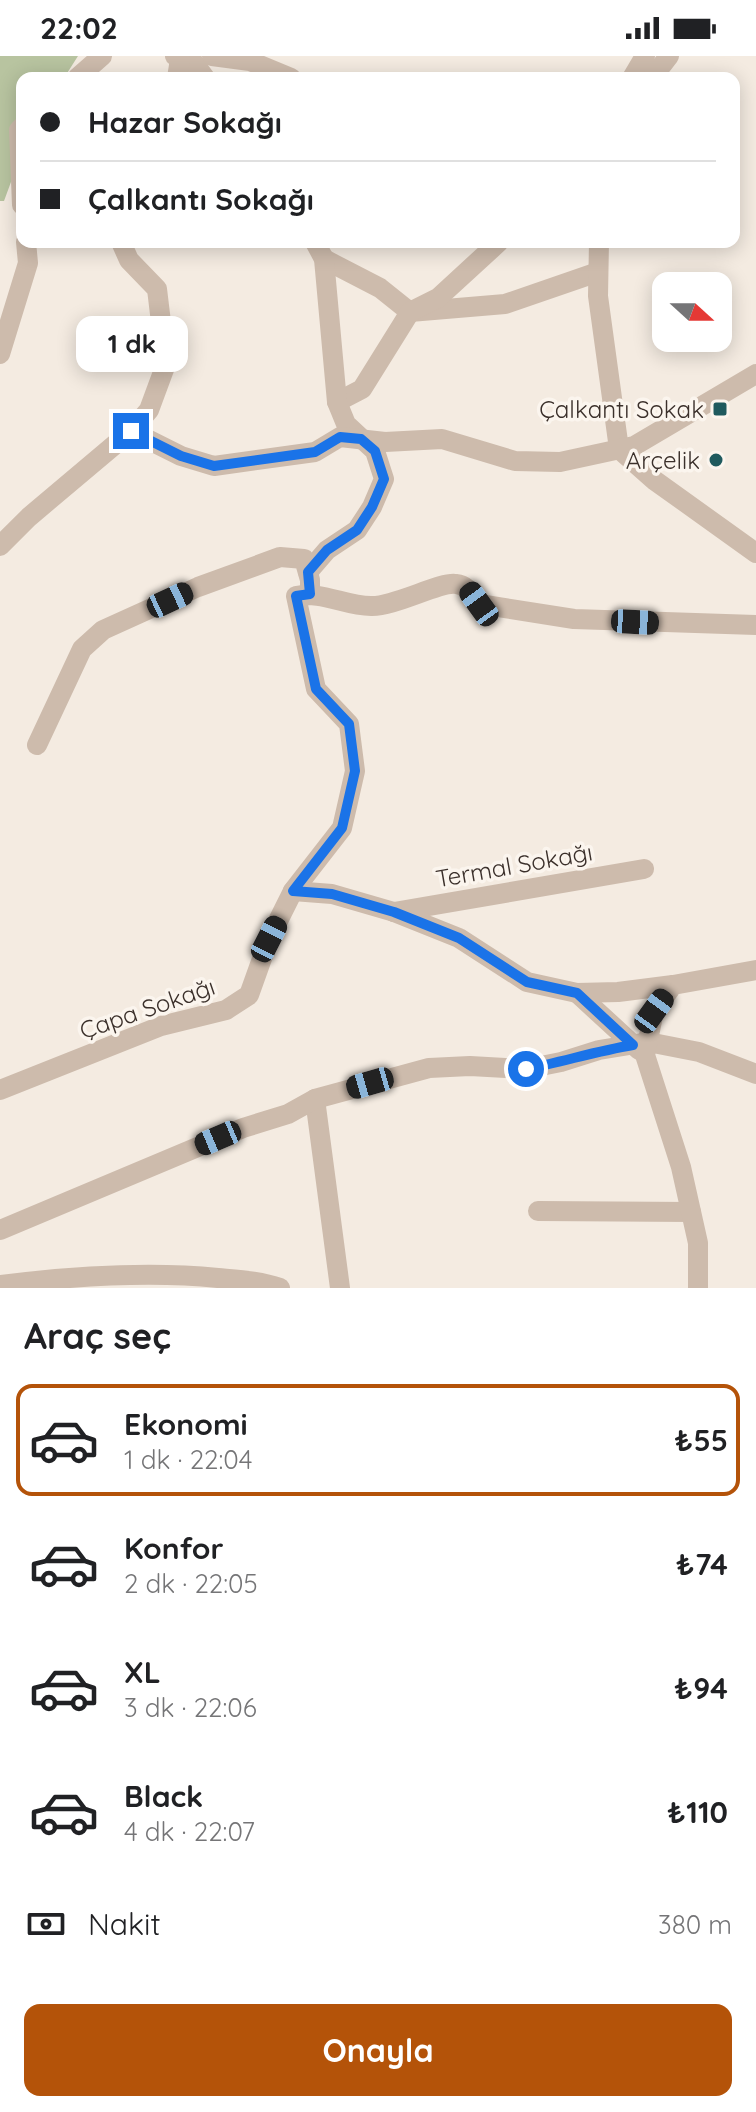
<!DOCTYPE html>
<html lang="tr">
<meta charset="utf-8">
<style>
body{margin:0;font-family:Quicksand,sans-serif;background:#f6f6f6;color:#202124;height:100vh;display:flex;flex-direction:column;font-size:30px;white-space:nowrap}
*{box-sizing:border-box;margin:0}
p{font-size:26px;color:#757577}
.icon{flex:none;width:44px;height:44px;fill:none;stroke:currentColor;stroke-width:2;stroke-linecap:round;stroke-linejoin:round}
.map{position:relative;height:1232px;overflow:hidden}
.drawer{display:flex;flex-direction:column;background:#fff;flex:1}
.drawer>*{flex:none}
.banner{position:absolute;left:16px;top:16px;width:724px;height:176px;border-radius:16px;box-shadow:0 4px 20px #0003;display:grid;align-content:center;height:176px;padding:0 24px;background:#fff}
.needle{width:52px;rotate:111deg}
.fabs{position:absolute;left:652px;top:216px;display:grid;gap:16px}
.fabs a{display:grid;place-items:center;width:80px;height:80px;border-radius:16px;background:#fff;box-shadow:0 4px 20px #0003;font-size:40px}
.end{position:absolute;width:36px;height:36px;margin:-18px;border:10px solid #1a73e8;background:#fff;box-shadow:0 0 0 4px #fff}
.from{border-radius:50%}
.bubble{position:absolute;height:56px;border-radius:16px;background:#fff;box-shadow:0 4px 20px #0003;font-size:26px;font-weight:700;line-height:56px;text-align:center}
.car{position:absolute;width:24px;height:48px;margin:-24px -12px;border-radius:10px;box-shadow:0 0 6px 2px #0007;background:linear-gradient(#222 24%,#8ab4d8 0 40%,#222 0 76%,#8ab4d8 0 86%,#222 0)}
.banner b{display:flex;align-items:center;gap:28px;height:76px;font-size:30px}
.banner b+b{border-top:2px solid #e0e0e0}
.banner i{width:20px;height:20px;background:#202124}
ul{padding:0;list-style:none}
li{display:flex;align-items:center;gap:24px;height:112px;margin:0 16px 12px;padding:0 8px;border:4px solid transparent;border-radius:16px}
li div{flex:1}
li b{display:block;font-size:30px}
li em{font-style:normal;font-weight:700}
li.current{border-color:#b45309}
li>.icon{width:72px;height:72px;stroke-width:1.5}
h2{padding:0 24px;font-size:36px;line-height:96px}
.pay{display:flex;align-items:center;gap:20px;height:88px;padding:0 24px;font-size:30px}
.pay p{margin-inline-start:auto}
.button{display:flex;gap:16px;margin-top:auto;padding:16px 24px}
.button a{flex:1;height:92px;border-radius:16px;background:#b45309;color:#fff;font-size:32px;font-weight:700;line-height:92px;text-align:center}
.status{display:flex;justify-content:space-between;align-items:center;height:56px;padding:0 40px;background:#fff;direction:ltr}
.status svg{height:22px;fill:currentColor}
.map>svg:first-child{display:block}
.green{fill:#b8c4a0}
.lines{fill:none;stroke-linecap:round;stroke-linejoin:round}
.minor{stroke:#cdbbac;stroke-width:20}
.tertiary{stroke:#cdbbac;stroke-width:20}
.route{stroke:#1a73e8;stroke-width:10}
.poi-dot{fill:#1f5a5e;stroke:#fbf5ee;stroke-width:3}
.labels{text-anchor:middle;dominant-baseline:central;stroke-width:7;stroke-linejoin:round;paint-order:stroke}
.poi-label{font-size:24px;fill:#3b302b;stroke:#fbf5ee;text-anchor:end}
.street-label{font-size:24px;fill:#3b302b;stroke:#fbf5ee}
</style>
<div class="status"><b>22:02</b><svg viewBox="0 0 49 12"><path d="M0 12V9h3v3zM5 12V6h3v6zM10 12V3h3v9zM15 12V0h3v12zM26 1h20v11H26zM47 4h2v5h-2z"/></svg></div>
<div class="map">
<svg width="756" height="1232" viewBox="0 0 756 1232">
<rect width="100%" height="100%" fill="#f4ebe1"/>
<!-- green -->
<path class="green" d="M 0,0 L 78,0 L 64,22 L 22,22 L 22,96 L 4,145 L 0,145 Z"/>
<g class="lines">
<!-- minor -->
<g class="minor">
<path d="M 189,0 L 205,22"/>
<path d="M 212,0 L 250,5 L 291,22"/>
<path d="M 77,22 L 102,0"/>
<path d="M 22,71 L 19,74 L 22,149"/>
<path d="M 324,203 L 380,232 L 410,256 L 505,248 L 598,216"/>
<path d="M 0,298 L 28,207 L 26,186"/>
<path d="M 337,346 L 362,333 L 410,256 L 438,242 L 499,186"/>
<path d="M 308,516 L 327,494 L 357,474 L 372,451 L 384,423 L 375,395 L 346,368 L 337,346 L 324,203 L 315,186"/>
<path d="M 37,689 L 82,593 L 103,574 L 198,531 L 280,501 L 304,503 L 310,524 L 310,538"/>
<path d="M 293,835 L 332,838 L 394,856 L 459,882 L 527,926 L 577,937 L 618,936 L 673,929"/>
<path d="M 394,856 L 644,813"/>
<path d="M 577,937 L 639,994"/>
<path d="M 0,1034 L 161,970 L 226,954 L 249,939 L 269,883 L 293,835 L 342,772 L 355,715 L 349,668 L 316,633 L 296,540 C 322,535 345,550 371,550 C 394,551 441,525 456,528 C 468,529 472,539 479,548 L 574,563 L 756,569"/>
<path d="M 315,1043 L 340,1232"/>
<path d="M 538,1155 L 691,1156"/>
<path d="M 0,1174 L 243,1072 L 288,1058 L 315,1043 L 429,1012 L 470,1010 L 526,1013 L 561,1006 L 599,994 L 648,986 L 699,996 L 756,1018"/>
<path d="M 0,1229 C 73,1220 146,1215 218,1222 C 240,1224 260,1225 280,1232"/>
<path d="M 698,1232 L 698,1187 L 681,1111 L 645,999 L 654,955 L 673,929 L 756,914"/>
</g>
<!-- tertiary -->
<g class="tertiary">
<path d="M 175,0 L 180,3 L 177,22"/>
<path d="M 632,22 L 645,0"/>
<path d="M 652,22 L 669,0"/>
<path d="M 599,186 L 598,240 L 619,393 L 654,424 L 756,497"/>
<path d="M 131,375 L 181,400 L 214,410 L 315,396 L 340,381 L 385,386 L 442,383 L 515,405 L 560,406 L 634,390 L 756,318"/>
<path d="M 0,490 L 29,461 L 131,375 L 149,354 L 166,308 L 157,233 L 129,204 L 121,186"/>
</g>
</g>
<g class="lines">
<!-- route -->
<path class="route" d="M 131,375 L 181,400 L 214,410 L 315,396 L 340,381 L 361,383 L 375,395 L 384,423 L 372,451 L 357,474 L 327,494 L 308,516 L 310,538 L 296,540 L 316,633 L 349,668 L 355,715 L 342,772 L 293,835 L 332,838 L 394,856 L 459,882 L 527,926 L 577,937 L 633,989 C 597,995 562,1006 526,1013"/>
</g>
<!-- markers -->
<g class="poi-dot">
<rect x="712" y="345" width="16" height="16" rx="4"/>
<circle cx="716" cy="404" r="8"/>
</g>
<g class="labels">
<!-- poi labels -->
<g class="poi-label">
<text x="704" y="353">Çalkantı Sokak</text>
<text x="700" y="404">Arçelik</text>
</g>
<!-- street labels -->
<g class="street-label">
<text transform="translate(514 809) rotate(-10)">Termal Sokağı</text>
<text transform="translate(147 952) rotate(-19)">Çapa Sokağı</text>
</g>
</g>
</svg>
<div class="fabs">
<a><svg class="needle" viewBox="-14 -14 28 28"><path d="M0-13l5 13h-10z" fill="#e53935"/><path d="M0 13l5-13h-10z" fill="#757577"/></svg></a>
</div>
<i class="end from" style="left:526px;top:1013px"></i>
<i class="end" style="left:131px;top:375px"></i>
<div class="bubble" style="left:76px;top:260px;width:112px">1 dk</div>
<i class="car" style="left:170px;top:544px;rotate:65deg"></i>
<i class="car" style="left:479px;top:548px;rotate:324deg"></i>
<i class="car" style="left:635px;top:566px;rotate:93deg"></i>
<i class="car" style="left:269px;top:883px;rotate:27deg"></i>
<i class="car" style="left:654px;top:955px;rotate:36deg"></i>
<i class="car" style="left:370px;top:1027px;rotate:254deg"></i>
<i class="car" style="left:218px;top:1082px;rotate:247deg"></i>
<div class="banner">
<b><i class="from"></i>Hazar Sokağı</b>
<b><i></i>Çalkantı Sokağı</b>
</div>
</div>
<section class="drawer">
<h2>Araç seç</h2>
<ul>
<li class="current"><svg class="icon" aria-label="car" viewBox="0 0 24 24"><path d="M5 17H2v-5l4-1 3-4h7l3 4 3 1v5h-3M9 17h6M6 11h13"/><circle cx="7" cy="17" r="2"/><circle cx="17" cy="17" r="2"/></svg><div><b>Ekonomi</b><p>1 dk · 22:04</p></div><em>₺55</em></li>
<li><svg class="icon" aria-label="car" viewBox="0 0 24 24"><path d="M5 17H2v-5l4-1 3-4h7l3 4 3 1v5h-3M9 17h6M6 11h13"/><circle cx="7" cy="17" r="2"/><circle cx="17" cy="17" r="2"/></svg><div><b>Konfor</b><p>2 dk · 22:05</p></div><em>₺74</em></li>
<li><svg class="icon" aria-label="car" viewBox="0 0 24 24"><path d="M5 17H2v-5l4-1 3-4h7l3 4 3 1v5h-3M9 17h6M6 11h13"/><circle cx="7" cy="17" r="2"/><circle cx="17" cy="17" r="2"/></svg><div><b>XL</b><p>3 dk · 22:06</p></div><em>₺94</em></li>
<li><svg class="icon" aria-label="car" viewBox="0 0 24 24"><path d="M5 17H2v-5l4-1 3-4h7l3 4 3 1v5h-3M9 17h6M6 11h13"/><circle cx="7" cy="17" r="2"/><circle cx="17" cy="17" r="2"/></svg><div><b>Black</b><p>4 dk · 22:07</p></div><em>₺110</em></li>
</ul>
<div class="pay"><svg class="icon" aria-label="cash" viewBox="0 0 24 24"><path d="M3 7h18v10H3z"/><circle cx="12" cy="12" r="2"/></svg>Nakit<p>380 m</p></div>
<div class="button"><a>Onayla</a></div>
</section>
